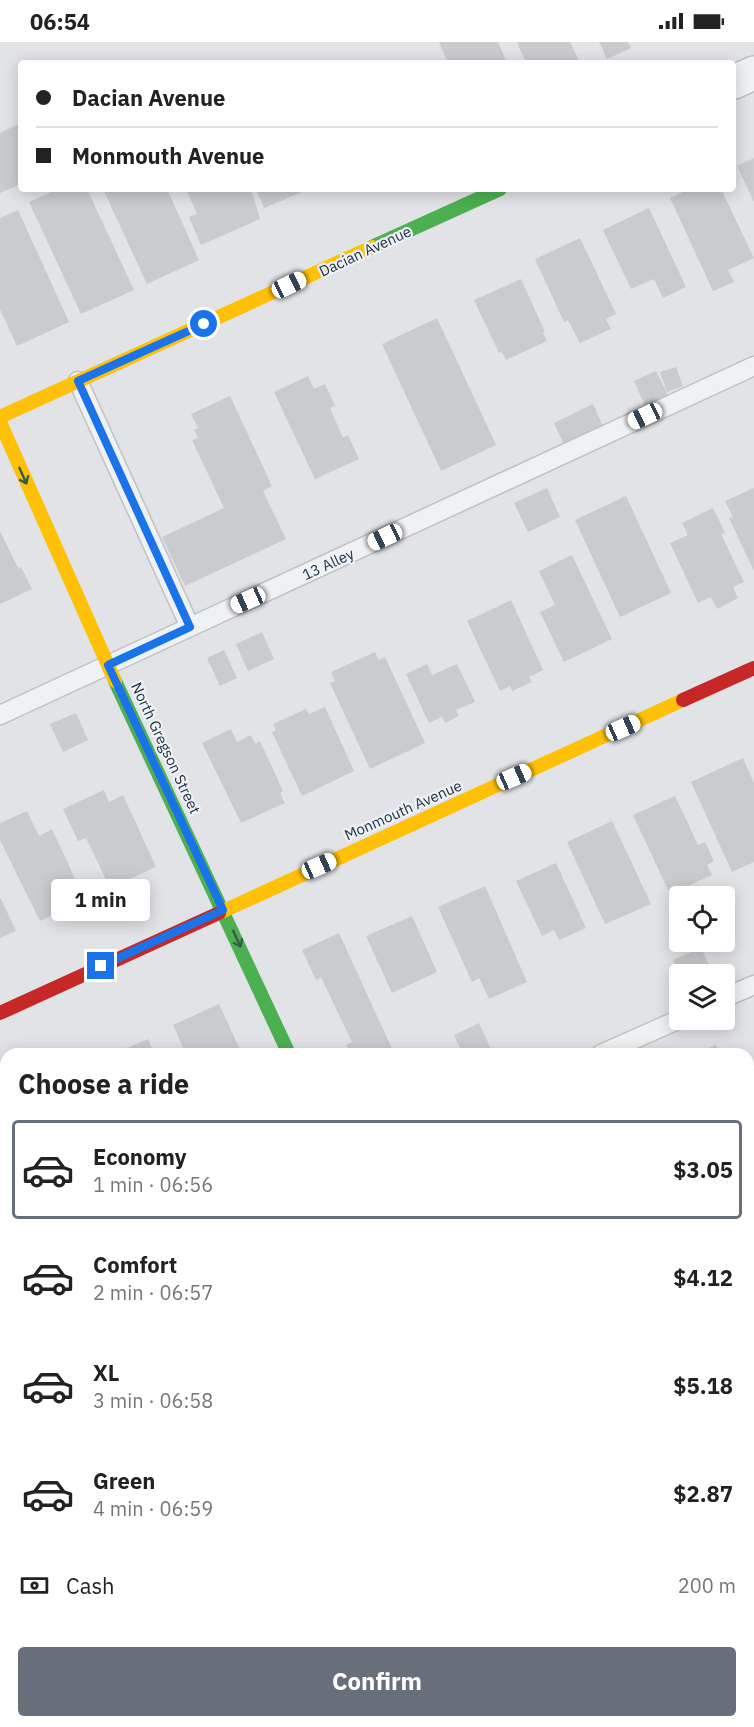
<!DOCTYPE html>
<meta charset="utf-8">
<style>
body{margin:0;font-family:"IBM Plex Sans",sans-serif;background:#f6f6f6;color:#222;height:100vh;display:flex;flex-direction:column;font-size:22px;white-space:nowrap}
*{box-sizing:border-box;margin:0}
p{font-size:20px;color:#767676}
.icon{flex:none;width:33px;height:33px;fill:none;stroke:currentColor;stroke-width:2;stroke-linecap:round;stroke-linejoin:round}
.map{position:relative;flex:1;overflow:hidden}
.drawer{position:absolute;left:0px;top:1006px;width:754px;height:680px;display:flex;flex-direction:column;background:#fff;border-radius:18px 18px 0 0;box-shadow:0 3px 15px #0003}
.drawer>*{flex:none}
.guide{position:absolute;left:18px;top:18px;width:718px;height:132px;border-radius:6px;box-shadow:0 3px 15px #0003;display:grid;align-content:center;height:132px;padding:0 18px;background:#fff}
.tools{position:absolute;left:669px;top:844px;display:grid;gap:12px}
.tools a{display:grid;place-items:center;width:66px;height:66px;border-radius:6px;background:#fff;box-shadow:0 3px 15px #0003;font-size:30px}
.end{position:absolute;width:27px;height:27px;margin:-14px;border:8px solid #1a73e8;background:#fff;box-shadow:0 0 0 3px #fff}
.from{border-radius:50%}
.bubble{position:absolute;height:42px;border-radius:6px;background:#fff;box-shadow:0 3px 15px #0003;font-size:20px;font-weight:700;line-height:42px;text-align:center}
.car{position:absolute;width:18px;height:36px;margin:-18px -9px;border-radius:8px;box-shadow:0 0 4px 2px #0007;background:linear-gradient(#fff 24%,#345 0 40%,#fff 0 76%,#345 0 86%,#fff 0)}
.guide b{display:flex;align-items:center;gap:21px;height:57px;font-size:22px}
.guide b+b{border-top:2px solid #e0e0e0}
.guide i{width:15px;height:15px;background:#222}
ul{padding:0;list-style:none}
li{display:flex;align-items:center;gap:18px;height:99px;margin:0 12px 9px;padding:0 6px;border:3px solid transparent;border-radius:6px}
li div{flex:1}
li b{display:block;font-size:22px}
li em{font-style:normal;font-weight:700}
li.active{border-color:#676f7b}
li>.icon{width:54px;height:54px;stroke-width:1.5}
h2{padding:0 18px;font-size:27px;line-height:72px}
.pay{display:flex;align-items:center;gap:15px;height:66px;padding:0 18px;font-size:22px}
.pay p{margin-inline-start:auto}
.button{display:flex;gap:12px;margin-top:auto;padding:12px 18px}
.button a{flex:1;height:69px;border-radius:6px;background:#676f7b;color:#fff;font-size:24px;font-weight:700;line-height:69px;text-align:center}
.status{display:flex;justify-content:space-between;align-items:center;height:42px;padding:0 30px;background:#fff;direction:ltr}
.status svg{height:16px;fill:currentColor}
.map>svg:first-child{display:block}
.building{fill:#c9cbce}
.lines{fill:none;stroke-linecap:round;stroke-linejoin:round}
.lane-casing{stroke:#bfc1c4;stroke-width:21}
.street-casing{stroke:#bfc1c4;stroke-width:36}
.lane{stroke:#f0f1f3;stroke-width:18}
.street{stroke:#f0f1f3;stroke-width:33}
.fast{stroke:#4caf50;stroke-width:14}
.slow{stroke:#ffc107;stroke-width:14}
.jam{stroke:#c62828;stroke-width:14}
.oneway{stroke:#335d46}
.route{stroke:#1a73e8;stroke-width:8}
.labels{text-anchor:middle;dominant-baseline:central;stroke-width:4.5;stroke-linejoin:round;paint-order:stroke}
.street-label{font-size:15px;fill:#263141;stroke:#edf2f6}
</style>
<div class="status"><b>06:54</b><svg viewBox="0 0 49 12"><path d="M0 12V9h3v3zM5 12V6h3v6zM10 12V3h3v9zM15 12V0h3v12zM26 1h20v11H26zM47 4h2v5h-2z"/></svg></div>
<div class="map">
<svg width="754" height="1685" viewBox="0 0 754 1685">
<rect width="100%" height="100%" fill="#e1e3e6"/>
<!-- building -->
<g class="building">
<path d="M 439,0 L 498,0 L 507,21 L 448,21 Z"/>
<path d="M 517,0 L 570,0 L 580,21 L 526,21 Z"/>
<path d="M 599,0 L 628,0 L 631,6 L 607,17 Z"/>
<path d="M 21,81 L 21,142 L 0,151 L 0,91 Z"/>
<path d="M 754,116 L 754,160 L 737,124 Z"/>
<path d="M 58,147 L 87,147 L 134,248 L 81,272 L 29,160 Z"/>
<path d="M 103,147 L 167,147 L 199,218 L 147,242 Z"/>
<path d="M 186,147 L 251,147 L 260,177 L 201,203 L 189,175 L 197,172 Z"/>
<path d="M 256,147 L 309,147 L 264,166 Z"/>
<path d="M 689,147 L 721,147 L 754,216 L 728,228 L 734,240 L 713,249 L 670,156 Z"/>
<path d="M 649,166 L 686,245 L 663,256 L 654,237 L 631,247 L 603,188 Z"/>
<path d="M 18,168 L 69,280 L 17,304 L 0,267 L 0,176 Z"/>
<path d="M 580,196 L 616,272 L 606,277 L 611,287 L 580,301 L 568,278 L 564,280 L 535,217 Z"/>
<path d="M 521,237 L 545,290 L 543,291 L 547,299 L 506,318 L 502,310 L 499,311 L 474,258 Z"/>
<path d="M 437,276 L 496,403 L 441,429 L 382,302 Z"/>
<path d="M 676,325 L 683,344 L 667,350 L 660,330 Z"/>
<path d="M 656,329 L 671,359 L 648,370 L 634,339 Z"/>
<path d="M 308,334 L 314,347 L 325,342 L 335,364 L 330,366 L 343,396 L 348,393 L 359,417 L 315,437 L 274,350 Z"/>
<path d="M 230,354 L 272,444 L 263,449 L 286,497 L 185,544 L 162,495 L 224,466 L 192,398 L 198,396 L 194,388 L 198,386 L 191,372 Z"/>
<path d="M 593,362 L 605,389 L 566,407 L 554,381 Z"/>
<path d="M 547,446 L 560,475 L 528,490 L 514,461 Z"/>
<path d="M 754,446 L 754,529 L 729,476 L 733,475 L 725,459 Z"/>
<path d="M 626,454 L 671,551 L 620,575 L 575,478 Z"/>
<path d="M 713,466 L 725,491 L 721,492 L 744,540 L 733,545 L 738,556 L 717,567 L 711,555 L 698,561 L 670,501 L 688,493 L 682,481 Z"/>
<path d="M 0,489 L 18,526 L 21,525 L 32,547 L 0,562 Z"/>
<path d="M 572,513 L 612,597 L 564,620 L 540,570 L 555,563 L 539,529 Z"/>
<path d="M 511,558 L 543,628 L 529,635 L 532,640 L 512,649 L 510,644 L 500,649 L 467,579 Z"/>
<path d="M 262,590 L 274,617 L 248,629 L 236,602 Z"/>
<path d="M 224,608 L 237,636 L 220,644 L 207,616 Z"/>
<path d="M 375,610 L 379,618 L 385,615 L 425,701 L 370,727 L 330,641 L 335,639 L 331,630 Z"/>
<path d="M 427,622 L 432,633 L 457,622 L 475,660 L 456,668 L 459,674 L 445,681 L 442,675 L 429,681 L 406,632 Z"/>
<path d="M 325,665 L 354,729 L 302,754 L 272,690 L 276,688 L 273,682 L 306,667 L 309,672 Z"/>
<path d="M 76,671 L 88,698 L 63,710 L 50,682 Z"/>
<path d="M 231,687 L 237,700 L 251,693 L 255,702 L 260,699 L 283,749 L 280,751 L 285,761 L 241,781 L 202,701 Z"/>
<path d="M 743,716 L 754,741 L 754,820 L 732,830 L 691,740 Z"/>
<path d="M 104,748 L 109,760 L 123,753 L 156,825 L 110,846 L 86,796 L 78,799 L 63,767 Z"/>
<path d="M 675,754 L 698,803 L 705,800 L 714,819 L 707,823 L 712,833 L 670,852 L 633,773 Z"/>
<path d="M 27,769 L 39,794 L 52,787 L 85,858 L 40,879 L 0,798 L 0,781 Z"/>
<path d="M 612,779 L 651,862 L 605,882 L 567,800 Z"/>
<path d="M 556,821 L 586,886 L 559,898 L 554,888 L 542,894 L 516,839 Z"/>
<path d="M 485,844 L 527,940 L 489,957 L 479,936 L 472,940 L 438,865 Z"/>
<path d="M 0,855 L 16,889 L 0,896 Z"/>
<path d="M 412,874 L 437,930 L 392,951 L 366,894 Z"/>
<path d="M 339,891 L 394,1011 L 390,1012 L 351,1012 L 346,1003 L 352,1000 L 321,935 L 316,938 L 302,908 Z"/>
<path d="M 701,906 L 714,933 L 680,933 L 673,918 Z"/>
<path d="M 219,962 L 242,1012 L 186,1012 L 173,983 Z"/>
<path d="M 479,981 L 493,1012 L 463,1012 L 454,993 Z"/>
<path d="M 148,997 L 155,1012 L 113,1012 Z"/>
<path d="M 716,1003 L 720,1012 L 694,1012 Z"/>
<path d="M 6,1081 L 6,1144 L 0,1131 L 0,1084 Z"/>
<path d="M 754,1086 L 754,1183 L 748,1185 L 748,1088 Z"/>
<path d="M 754,1395 L 754,1415 L 748,1418 L 748,1397 Z"/>
<path d="M 6,1399 L 6,1488 L 0,1475 L 0,1469 L 3,1467 L 0,1460 L 0,1401 Z"/>
<path d="M 748,1462 L 754,1474 L 754,1564 L 748,1566 Z"/>
<path d="M 0,1513 L 6,1526 L 6,1531 L 0,1534 Z"/>
<path d="M 148,1680 L 216,1680 L 218,1685 L 151,1685 Z"/>
<path d="M 251,1680 L 301,1680 L 304,1685 L 253,1685 Z"/>
</g>
<g class="lines">
<!-- lane casing -->
<g class="lane-casing">
<g id="lane">
<path d="M 78,339 L 190,585"/>
<path d="M 0,673 L 754,324"/>
<path d="M 724,956 L 754,943"/>
<path d="M 601,1012 L 680,977"/>
<path d="M 0,1290 L 6,1288"/>
<path d="M 549,1685 L 560,1680"/>
</g>
</g>
<!-- street casing -->
<g class="street-casing">
<path id="street" d="M 734,40 L 754,31"/>
</g>
<!-- lane -->
<use href="#lane" class="lane"/>
<!-- street -->
<use href="#street" class="street"/>
<!-- fast -->
<g class="fast">
<path d="M 372,205 L 500,147"/>
<path d="M 115,639 L 289,1012"/>
<path d="M 601,1680 L 604,1685"/>
</g>
<!-- slow -->
<g class="slow">
<path d="M 0,375 L 372,205"/>
<path d="M 0,380 L 115,639"/>
<path d="M 219,871 L 683,658"/>
<path d="M 748,1272 L 754,1269"/>
</g>
<!-- jam -->
<g class="jam">
<path d="M 683,658 L 754,626"/>
<path d="M 0,971 L 219,871"/>
<path d="M 0,1619 L 6,1617"/>
</g>
</g>
<!-- one-way arrows -->
<defs><path id="oneway-shaft" d="M-6 0H5M1.5-3L5.5 0L1.5 3" fill="none" stroke-width="1.6" stroke-linecap="round" stroke-linejoin="round" transform="scale(1.5)"/></defs>
<g class="oneway">
<use href="#oneway-shaft" transform="translate(23 434) rotate(66)"/>
<use href="#oneway-shaft" transform="translate(237 897) rotate(65)"/>
</g>
<g class="lines">
<!-- route -->
<path class="route" d="M 101,924 L 223,868 L 108,623 L 190,585 L 78,339 L 204,282"/>
</g>
<g class="labels">
<!-- street labels -->
<g class="street-label">
<text transform="translate(365 209) rotate(-25)">Dacian Avenue</text>
<text transform="translate(328 522) rotate(-25)">13 Alley</text>
<text transform="translate(166 706) rotate(65)">North Gregson Street</text>
<text transform="translate(403 768) rotate(-24)">Monmouth Avenue</text>
</g>
</g>
</svg>
<div class="tools">
<a><svg class="icon" aria-label="locate" viewBox="0 0 24 24"><circle cx="12" cy="12" r="6"/><path d="M12 2v4M12 18v4M2 12h4M18 12h4"/></svg></a>
<a><svg class="icon" aria-label="layers" viewBox="0 0 24 24"><path d="M12 4l9 5-9 5-9-5zM3 14l9 5 9-5"/></svg></a>
</div>
<i class="end from" style="left:204px;top:282px"></i>
<i class="end" style="left:101px;top:924px"></i>
<div class="bubble" style="left:51px;top:837px;width:99px">1 min</div>
<i class="car" style="left:289px;top:243px;rotate:65deg"></i>
<i class="car" style="left:645px;top:374px;rotate:245deg"></i>
<i class="car" style="left:385px;top:495px;rotate:245deg"></i>
<i class="car" style="left:248px;top:558px;rotate:246deg"></i>
<i class="car" style="left:623px;top:686px;rotate:66deg"></i>
<i class="car" style="left:514px;top:735px;rotate:66deg"></i>
<i class="car" style="left:319px;top:824px;rotate:66deg"></i>
<div class="guide">
<b><i class="from"></i>Dacian Avenue</b>
<b><i></i>Monmouth Avenue</b>
</div>
<section class="drawer">
<h2>Choose a ride</h2>
<ul>
<li class="active"><svg class="icon" aria-label="car" viewBox="0 0 24 24"><path d="M5 17H2v-5l4-1 3-4h7l3 4 3 1v5h-3M9 17h6M6 11h13"/><circle cx="7" cy="17" r="2"/><circle cx="17" cy="17" r="2"/></svg><div><b>Economy</b><p>1 min · 06:56</p></div><em>$3.05</em></li>
<li><svg class="icon" aria-label="car" viewBox="0 0 24 24"><path d="M5 17H2v-5l4-1 3-4h7l3 4 3 1v5h-3M9 17h6M6 11h13"/><circle cx="7" cy="17" r="2"/><circle cx="17" cy="17" r="2"/></svg><div><b>Comfort</b><p>2 min · 06:57</p></div><em>$4.12</em></li>
<li><svg class="icon" aria-label="car" viewBox="0 0 24 24"><path d="M5 17H2v-5l4-1 3-4h7l3 4 3 1v5h-3M9 17h6M6 11h13"/><circle cx="7" cy="17" r="2"/><circle cx="17" cy="17" r="2"/></svg><div><b>XL</b><p>3 min · 06:58</p></div><em>$5.18</em></li>
<li><svg class="icon" aria-label="car" viewBox="0 0 24 24"><path d="M5 17H2v-5l4-1 3-4h7l3 4 3 1v5h-3M9 17h6M6 11h13"/><circle cx="7" cy="17" r="2"/><circle cx="17" cy="17" r="2"/></svg><div><b>Green</b><p>4 min · 06:59</p></div><em>$2.87</em></li>
</ul>
<div class="pay"><svg class="icon" aria-label="cash" viewBox="0 0 24 24"><path d="M3 7h18v10H3z"/><circle cx="12" cy="12" r="2"/></svg>Cash<p>200 m</p></div>
<div class="button"><a>Confirm</a></div>
</section>
</div>
